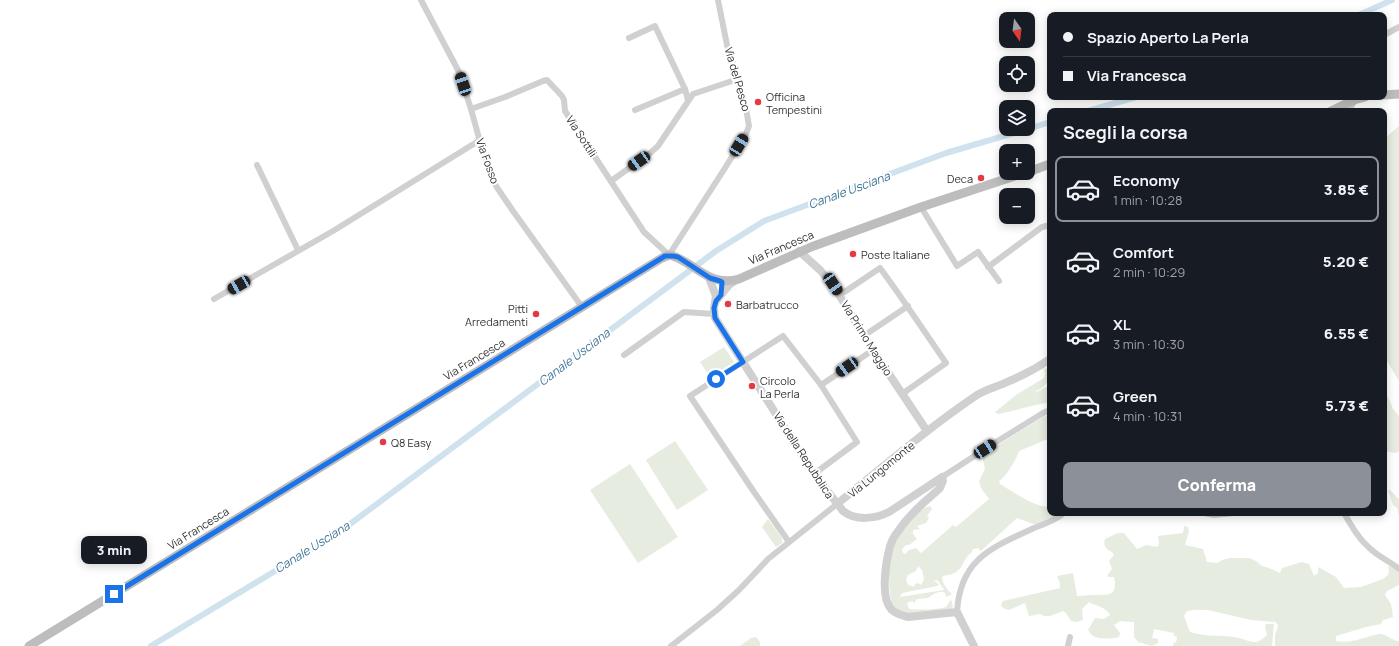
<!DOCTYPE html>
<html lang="it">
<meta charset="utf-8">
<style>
body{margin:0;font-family:Manrope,sans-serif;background:#20242c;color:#f1f3f6;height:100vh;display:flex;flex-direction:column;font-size:15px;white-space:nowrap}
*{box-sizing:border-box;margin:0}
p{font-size:13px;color:#9ea1a6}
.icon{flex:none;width:22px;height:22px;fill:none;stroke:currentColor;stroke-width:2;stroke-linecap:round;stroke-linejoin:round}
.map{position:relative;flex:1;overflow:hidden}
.sheet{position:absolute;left:1047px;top:108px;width:340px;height:408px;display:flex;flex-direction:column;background:#171b24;border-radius:8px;box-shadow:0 2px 10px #0003}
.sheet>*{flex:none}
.guide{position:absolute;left:1047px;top:12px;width:340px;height:88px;border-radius:8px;box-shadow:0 2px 10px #0003;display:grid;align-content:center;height:88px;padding:0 16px;background:#171b24}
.needle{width:26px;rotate:166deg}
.tools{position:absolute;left:999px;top:12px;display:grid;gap:8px}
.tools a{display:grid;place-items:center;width:36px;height:36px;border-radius:8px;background:#171b24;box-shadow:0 2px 10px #0003;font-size:20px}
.end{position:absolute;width:18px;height:18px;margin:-9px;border:5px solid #1a73e8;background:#fff;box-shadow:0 0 0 2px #fff}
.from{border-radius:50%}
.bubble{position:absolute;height:28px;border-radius:8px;background:#171b24;box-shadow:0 2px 10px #0003;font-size:13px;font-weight:800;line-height:28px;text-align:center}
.car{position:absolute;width:12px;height:24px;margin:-12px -6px;border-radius:5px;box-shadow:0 0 3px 1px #0007;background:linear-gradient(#222 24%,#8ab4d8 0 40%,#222 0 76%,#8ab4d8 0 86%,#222 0)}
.guide b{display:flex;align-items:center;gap:14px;height:38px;font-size:15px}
.guide b+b{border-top:1px solid #363941}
.guide i{width:10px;height:10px;background:#f1f3f6}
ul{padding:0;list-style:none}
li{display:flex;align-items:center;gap:12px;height:66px;margin:0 8px 6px;padding:0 8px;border:2px solid transparent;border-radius:8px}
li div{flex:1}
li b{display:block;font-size:15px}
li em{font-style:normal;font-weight:800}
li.current{border-color:#8c9099}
li>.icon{width:36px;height:36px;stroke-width:1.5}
h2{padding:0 16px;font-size:18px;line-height:48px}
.cta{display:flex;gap:8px;margin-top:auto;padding:8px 16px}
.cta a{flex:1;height:46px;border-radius:8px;background:#8c9099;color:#fff;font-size:16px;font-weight:800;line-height:46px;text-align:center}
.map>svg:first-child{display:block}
.green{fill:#e6ecdf;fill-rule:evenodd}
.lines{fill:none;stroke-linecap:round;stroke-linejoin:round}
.canal{stroke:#cfe2ee;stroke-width:6}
.minor{stroke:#d0d0d0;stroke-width:6}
.tertiary{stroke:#d0d0d0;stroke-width:8}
.secondary{stroke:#bdbdbd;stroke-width:9}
.route{stroke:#1a73e8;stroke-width:5}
.poi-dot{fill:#e63946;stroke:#fff;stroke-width:1.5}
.labels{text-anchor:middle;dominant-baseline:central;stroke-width:4;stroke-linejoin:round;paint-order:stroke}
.street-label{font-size:11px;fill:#333;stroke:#fff}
.poi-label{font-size:11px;fill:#333;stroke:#fff;text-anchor:start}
.water-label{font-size:12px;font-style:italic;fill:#3f7597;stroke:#fff}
</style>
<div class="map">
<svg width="1399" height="646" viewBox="0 0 1399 646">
<rect width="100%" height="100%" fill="#fff"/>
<!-- green -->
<g class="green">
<path d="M 1399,126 L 1399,381 L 1384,356 L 1384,139 Z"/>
<path d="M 724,347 L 734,362 L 710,377 L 700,362 Z"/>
<path d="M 1050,368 L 1050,379 L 1042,388 L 1034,392 L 1039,391 L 1050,385 L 1050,402 C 1032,405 1015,411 998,414 L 995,412 L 1016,395 L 1044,378 L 1045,374 L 1044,369 Z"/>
<path d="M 1384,393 L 1389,399 L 1393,409 L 1399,416 L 1399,452 L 1395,453 L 1384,451 Z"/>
<path d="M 1050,414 L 1050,438 L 1019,451 C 1016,460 1006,477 999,481 L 1000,484 C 1010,490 1039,510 1050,506 L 1050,513 L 1061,513 L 1036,525 L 1017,518 L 981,551 L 978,548 L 973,549 L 972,552 C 959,562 966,573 943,576 L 942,578 C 943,584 947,590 952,594 L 947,597 L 944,592 C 938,591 933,594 928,598 L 917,599 L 914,603 L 912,601 L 907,603 L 909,609 C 921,610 934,610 946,607 L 951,599 L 953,607 L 950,609 L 910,614 L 893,608 L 891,603 C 887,571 887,545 911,520 C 918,513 922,508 930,506 L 932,509 L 927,516 L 929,518 L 926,523 L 917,526 L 920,529 L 913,530 L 913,534 L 917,539 L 909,545 L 906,545 L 902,549 L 903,553 L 905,554 L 909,550 L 916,548 L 921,553 L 953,525 L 956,527 L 989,499 L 981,488 L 979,481 L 985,469 L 982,455 L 1043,417 ZM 918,566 L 922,570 L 924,579 L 921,585 L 918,583 L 915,584 L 914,587 L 908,585 L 906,579 L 908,575 L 916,571 ZM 937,580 L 943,588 L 944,590 L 900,597 L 902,593 L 937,586 L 939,585 L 936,582 L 933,581 Z"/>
<path d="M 675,441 L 708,490 L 677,510 L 646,460 Z"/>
<path d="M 630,464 L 678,537 L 638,563 L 590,490 Z"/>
<path d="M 1388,490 L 1390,490 L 1399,499 L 1399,516 L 1397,508 L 1393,505 Z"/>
<path d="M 768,519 L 782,538 L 782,543 L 776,547 L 762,527 Z"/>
<path d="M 1184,526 L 1188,527 L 1189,531 L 1185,545 L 1203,549 L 1207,562 L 1218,563 L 1222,560 L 1230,558 L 1249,558 L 1256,561 L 1262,566 L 1269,568 L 1280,573 L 1282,568 L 1302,562 L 1309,564 L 1314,576 L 1318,573 L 1318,567 L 1336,577 L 1344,588 L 1361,587 L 1383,579 L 1388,575 L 1389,571 L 1388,566 L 1392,567 L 1399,573 L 1399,585 L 1387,591 L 1385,595 L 1391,604 L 1393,617 L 1383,620 L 1381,624 L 1366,627 L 1336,636 L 1336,641 C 1352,644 1364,637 1379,634 C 1386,633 1392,641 1399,641 L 1399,646 L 1275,646 L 1275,635 L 1278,626 L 1276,622 L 1251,620 L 1208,610 C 1201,610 1192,609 1186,612 L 1184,616 L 1190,632 C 1204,637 1220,635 1234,637 C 1241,638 1247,641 1253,642 C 1258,643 1263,639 1267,635 L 1265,626 L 1266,624 L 1274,624 L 1272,646 L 1173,646 L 1174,642 L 1176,643 L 1177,637 L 1174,636 L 1174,633 L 1154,629 L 1152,638 L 1158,639 L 1158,643 L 1152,646 L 1138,642 L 1134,637 L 1134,622 L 1120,621 L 1114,625 L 1120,633 L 1119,637 C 1113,639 1097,640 1092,635 C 1090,634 1090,632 1088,630 L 1095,618 L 1104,619 L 1110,615 C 1106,607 1096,606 1089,602 L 1082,609 L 1083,620 L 1076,622 L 1071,621 L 1066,613 L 1063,611 L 1050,616 L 1044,616 L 1040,614 L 1029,616 L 1025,603 L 1009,610 L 1003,608 L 1001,605 L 1003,601 L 1060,588 L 1060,583 L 1057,576 L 1073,573 L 1077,596 C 1082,596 1088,595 1093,595 C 1109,595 1118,596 1114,577 L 1108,577 L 1108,574 L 1112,569 L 1109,561 L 1114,555 L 1112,552 C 1106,549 1103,546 1105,539 L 1118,533 L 1124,533 L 1137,549 L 1146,545 L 1157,547 L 1159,544 L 1158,536 L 1183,533 Z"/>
<path d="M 756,637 L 760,642 L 760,646 L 740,646 L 751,638 Z"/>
</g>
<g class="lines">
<!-- canal -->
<g class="canal">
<path d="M 1359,15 L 1392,0"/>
<path d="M 1088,111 L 1136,97"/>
<path d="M 1028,129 L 1050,122"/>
<path d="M 151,646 L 338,533 L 716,251 L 764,221 L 946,153 L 1028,129"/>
</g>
<!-- minor -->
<g class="minor">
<path d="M 421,0 L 459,72 L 471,109 L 482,149 L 496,186 L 513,211 L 582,307"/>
<path d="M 1384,35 L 1399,27"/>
<path d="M 629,38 L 655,26 L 685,89 L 688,100"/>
<path d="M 471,109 L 505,97 L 543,81 L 547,80 L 562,96 L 564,100 L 565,111 L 644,232 L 669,255 L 725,168 L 746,134 L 749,126 L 745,103 L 727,45 L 718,0"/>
<path d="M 635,110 L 685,89"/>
<path d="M 257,165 L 298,250"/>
<path d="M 611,181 L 649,154 L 658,146 L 693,94 L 738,79"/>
<path d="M 921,207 L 957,266 L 978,252 L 999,281"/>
<path d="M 988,267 L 1042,227 L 1046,226 L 1050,227"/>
<path d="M 840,295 L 880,268 C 903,299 924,331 946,363 L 902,394"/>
<path d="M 214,299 L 333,231 L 480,140"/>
<path d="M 865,335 L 908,306"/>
<path d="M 624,355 L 684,312 L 714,314"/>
<path d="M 821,385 L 873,350"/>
<path d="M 942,477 L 996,442 L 1043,413 L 1050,410"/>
<path d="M 1204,513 L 1214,515 L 1234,513"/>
<path d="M 1344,513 C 1352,527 1360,541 1373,551 C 1381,558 1391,562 1399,569"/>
<path d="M 789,542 L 754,492 L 690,396 L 783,336 L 821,385 L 857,442 L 814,474"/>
<path d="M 957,612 C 960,559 991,548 1034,528 C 1045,524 1056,520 1064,513"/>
<path d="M 671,646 L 717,610 L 739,590 L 768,559 L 837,504"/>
<path d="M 1068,646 L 1070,637"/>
</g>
<!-- tertiary -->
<g class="tertiary">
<path d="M 1347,111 L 1354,100"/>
<path d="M 799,251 L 820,270 L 833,285 L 873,350 L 927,431"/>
<path d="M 709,278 L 716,296 L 714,308 L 715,318 L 814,474 L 843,511 C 856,521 875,519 889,512 L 942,477 L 943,481 L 940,488 C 926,501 910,513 899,530 C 895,535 892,540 890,546 C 886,561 880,597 891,609 C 895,614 902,615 908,617 L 957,612 L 974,646"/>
<path d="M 716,301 L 729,285 L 738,279"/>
<path d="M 837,504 C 883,467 928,428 977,395 C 986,389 997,387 1007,382 C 1022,376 1037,368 1050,359"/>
</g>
<!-- secondary -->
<g class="secondary">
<path d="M 1384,95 L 1399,94"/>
<path d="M 1331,111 L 1354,100 L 1365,97"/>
<path d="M 1028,172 L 1050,164"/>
<path d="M 29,646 L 662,258 L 669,255 L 673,256 C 698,265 709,287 739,279 L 811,247 L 921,207 L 1024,173"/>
</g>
</g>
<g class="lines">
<!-- route -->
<path class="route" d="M 114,594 L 665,256 L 673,256 L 678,257 L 710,278 L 720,281 L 722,282 L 721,295 L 716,301 L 714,308 L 715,318 L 743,362 L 716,379"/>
</g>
<!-- markers -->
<g class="poi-dot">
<circle cx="758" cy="102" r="4"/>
<circle cx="981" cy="178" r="4"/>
<circle cx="853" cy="254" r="4"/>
<circle cx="728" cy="304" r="4"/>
<circle cx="536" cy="314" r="4"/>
<circle cx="752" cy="386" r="4"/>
<circle cx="383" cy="442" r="4"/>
</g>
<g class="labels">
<!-- street labels -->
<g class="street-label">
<text transform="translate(738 79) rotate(74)">Via del Pesco</text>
<text transform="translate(582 136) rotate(57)">Via Sottili</text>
<text transform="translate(488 161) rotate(70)">Via Fosso</text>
<text transform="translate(781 247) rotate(-23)">Via Francesca</text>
<text transform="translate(867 338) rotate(58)">Via Primo Maggio</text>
<text transform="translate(474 359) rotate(-31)">Via Francesca</text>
<text transform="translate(804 455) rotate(57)">Via della Repubblica</text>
<text transform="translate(881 469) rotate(-39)">Via Lungomonte</text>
<text transform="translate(198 528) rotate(-32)">Via Francesca</text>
</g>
<!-- poi labels -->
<g class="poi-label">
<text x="766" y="96">Officina<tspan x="766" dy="13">Tempestini</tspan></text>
<text x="973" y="178" text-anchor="end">Deca</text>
<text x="861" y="254">Poste Italiane</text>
<text x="736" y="304">Barbatrucco</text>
<text x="528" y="308" text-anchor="end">Pitti<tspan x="528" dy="13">Arredamenti</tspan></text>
<text x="760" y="380">Circolo<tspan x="760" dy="13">La Perla</tspan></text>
<text x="391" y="442">Q8 Easy</text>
</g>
<!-- water labels -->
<g class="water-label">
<text transform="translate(849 190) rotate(-20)">Canale Usciana</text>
<text transform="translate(574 357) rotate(-37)">Canale Usciana</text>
<text transform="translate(312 547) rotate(-32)">Canale Usciana</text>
</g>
</g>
</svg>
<div class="tools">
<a><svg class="needle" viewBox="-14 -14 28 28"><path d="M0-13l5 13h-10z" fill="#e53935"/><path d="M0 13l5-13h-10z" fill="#9ea1a6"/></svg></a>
<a><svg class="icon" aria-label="locate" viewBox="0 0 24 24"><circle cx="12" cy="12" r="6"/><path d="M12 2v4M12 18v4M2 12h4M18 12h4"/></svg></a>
<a><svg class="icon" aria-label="layers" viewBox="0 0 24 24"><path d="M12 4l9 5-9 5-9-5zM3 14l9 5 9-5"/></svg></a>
<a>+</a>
<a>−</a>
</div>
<i class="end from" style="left:716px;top:379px"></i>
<i class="end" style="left:114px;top:594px"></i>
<div class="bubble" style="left:81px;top:536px;width:66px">3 min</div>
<i class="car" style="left:463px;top:84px;rotate:342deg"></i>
<i class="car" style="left:739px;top:145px;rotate:31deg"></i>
<i class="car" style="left:639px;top:161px;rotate:235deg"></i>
<i class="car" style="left:833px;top:284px;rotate:146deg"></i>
<i class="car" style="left:239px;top:285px;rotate:240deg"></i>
<i class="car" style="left:847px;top:367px;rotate:236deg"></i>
<i class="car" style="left:985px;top:449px;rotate:57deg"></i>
<div class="guide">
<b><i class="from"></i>Spazio Aperto La Perla</b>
<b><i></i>Via Francesca</b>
</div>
<section class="sheet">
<h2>Scegli la corsa</h2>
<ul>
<li class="current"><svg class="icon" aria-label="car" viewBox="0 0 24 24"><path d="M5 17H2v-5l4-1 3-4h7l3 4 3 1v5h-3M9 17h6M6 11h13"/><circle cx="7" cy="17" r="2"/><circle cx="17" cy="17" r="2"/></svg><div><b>Economy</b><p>1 min · 10:28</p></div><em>3.85 €</em></li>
<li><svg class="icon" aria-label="car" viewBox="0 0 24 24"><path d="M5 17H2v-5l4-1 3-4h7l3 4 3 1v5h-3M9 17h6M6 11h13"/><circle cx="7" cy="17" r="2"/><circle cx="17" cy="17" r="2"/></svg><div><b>Comfort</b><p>2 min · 10:29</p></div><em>5.20 €</em></li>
<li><svg class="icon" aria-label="car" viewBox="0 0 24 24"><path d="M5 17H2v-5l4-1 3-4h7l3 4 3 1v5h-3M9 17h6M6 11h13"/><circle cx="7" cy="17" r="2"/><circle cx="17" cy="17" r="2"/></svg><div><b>XL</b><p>3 min · 10:30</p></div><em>6.55 €</em></li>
<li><svg class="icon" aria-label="car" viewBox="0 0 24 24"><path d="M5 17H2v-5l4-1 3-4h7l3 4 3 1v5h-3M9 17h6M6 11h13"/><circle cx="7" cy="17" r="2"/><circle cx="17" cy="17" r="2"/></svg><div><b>Green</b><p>4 min · 10:31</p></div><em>5.73 €</em></li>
</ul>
<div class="cta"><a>Conferma</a></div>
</section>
</div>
